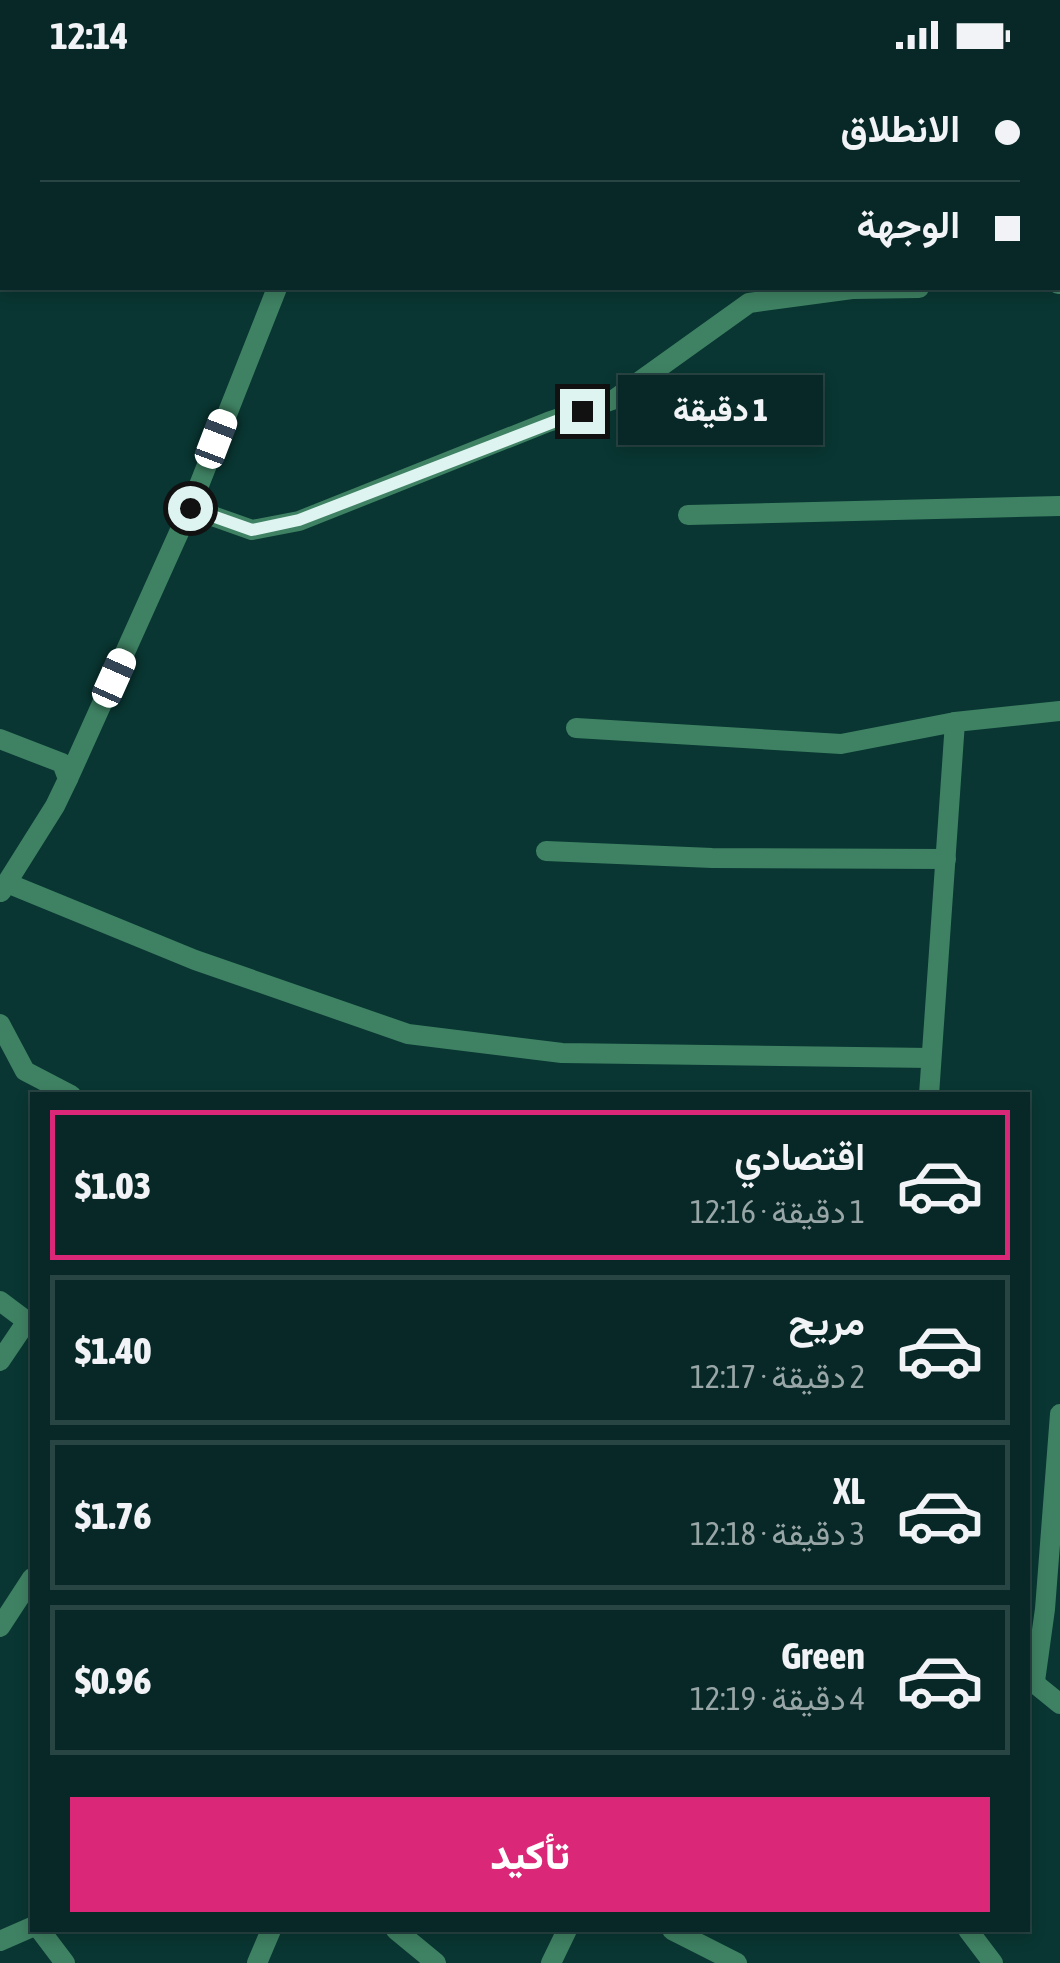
<!DOCTYPE html>
<html lang="ar">
<meta charset="utf-8">
<style>
body{margin:0;font-family:"Asap Condensed",Vazirmatn,sans-serif;background:#153432;color:#f1f3f6;direction:rtl;height:100vh;display:flex;flex-direction:column;font-size:38px;white-space:nowrap}
*{box-sizing:border-box;margin:0}
p{font-size:32px;color:#98a6a7}
.icon{flex:none;width:55px;height:55px;fill:none;stroke:currentColor;stroke-width:2;stroke-linecap:round;stroke-linejoin:round}
.map{position:relative;flex:1;overflow:hidden;direction:ltr}
.panel{position:absolute;left:30px;top:1022px;width:1000px;height:840px;display:flex;flex-direction:column;background:#072826;border-radius:0px;box-shadow:0 5px 15px #0003,0 0 0 2px #284443;direction:rtl}
.panel>*{flex:none}
.top-card{position:absolute;left:0px;top:0px;width:1060px;height:220px;box-shadow:0 5px 15px #0003,0 0 0 2px #284443;direction:rtl;display:grid;align-content:center;height:220px;padding:0 40px;background:#072826}
.end{position:absolute;width:45px;height:45px;margin:-22px;border:12px solid #def4f1;background:#111;box-shadow:0 0 0 5px #111}
.from{border-radius:50%}
.bubble{position:absolute;height:70px;border-radius:0px;background:#072826;box-shadow:0 5px 15px #0003,0 0 0 2px #284443;font-size:32px;font-weight:800;line-height:70px;text-align:center;direction:rtl}
.car{position:absolute;width:30px;height:60px;margin:-30px -15px;border-radius:12px;box-shadow:0 0 8px 2px #0007;background:linear-gradient(#fff 24%,#345 0 40%,#fff 0 76%,#345 0 86%,#fff 0)}
.top-card b{display:flex;align-items:center;gap:35px;height:95px;font-size:38px}
.top-card b+b{border-top:2px solid #284443}
.top-card i{width:25px;height:25px;background:#f1f3f6}
ul{padding:18px 0 0;list-style:none}
li{display:flex;align-items:center;gap:30px;height:150px;margin:0 20px 15px;padding:0 20px;border:5px solid #284443;border-radius:0px}
li div{flex:1}
li b{display:block;font-size:38px}
li em{font-style:normal;font-weight:800}
li.selected{border-color:#db2777}
li>.icon{width:90px;height:90px;stroke-width:1.5}
.primary-button{display:flex;gap:20px;margin-top:auto;padding:20px 40px}
.primary-button a{flex:1;height:115px;border-radius:0px;background:#db2777;color:#fff;font-size:40px;font-weight:800;line-height:115px;text-align:center}
.status{display:flex;justify-content:space-between;align-items:center;height:70px;padding:0 50px;background:#072826;direction:ltr}
.status svg{height:28px;fill:currentColor}
.map>svg:first-child{display:block}
.lines{fill:none;stroke-linecap:round;stroke-linejoin:round}
.street{stroke:#3f8263;stroke-width:20}
.route{stroke:#def4f1;stroke-width:12}
</style>
<div class="status"><b>12:14</b><svg viewBox="0 0 49 12"><path d="M0 12V9h3v3zM5 12V6h3v6zM10 12V3h3v9zM15 12V0h3v12zM26 1h20v11H26zM47 4h2v5h-2z"/></svg></div>
<div class="map">
<svg width="1060" height="1893" viewBox="0 0 1060 1893">
<rect width="100%" height="100%" fill="#093632"/>
<g class="lines">
<!-- street -->
<g class="street">
<path d="M 327,0 L 336,2"/>
<path d="M 161,2 L 161,0"/>
<path d="M 372,2 L 373,0"/>
<path d="M 526,2 L 527,0"/>
<path d="M 761,2 L 762,0"/>
<path d="M 1009,2 L 1009,0"/>
<path d="M 1058,214 L 1060,214"/>
<path d="M 190,438 L 252,460 L 299,451 L 548,352 L 615,329 L 749,233 L 852,219 L 919,218"/>
<path d="M 688,445 L 1060,436"/>
<path d="M 576,658 L 841,674 L 955,652 L 1060,641"/>
<path d="M 0,669 L 62,693 L 68,709 L 55,736 L 1,822"/>
<path d="M 68,709 L 190,438 L 277,218"/>
<path d="M 546,781 L 712,788 L 946,789"/>
<path d="M 7,813 L 195,890 L 408,964 L 562,983 L 931,988"/>
<path d="M 0,954 L 25,1001 L 71,1025"/>
<path d="M 929,1025 L 955,652"/>
<path d="M 0,1231 L 32,1255"/>
<path d="M 0,1291 L 27,1251"/>
<path d="M 0,1557 L 32,1508"/>
<path d="M 1028,1608 L 1060,1634"/>
<path d="M 1035,1611 L 1045,1539 L 1060,1344"/>
<path d="M 40,1860 L 65,1893"/>
<path d="M 396,1860 L 436,1893"/>
<path d="M 672,1860 L 737,1893"/>
<path d="M 968,1860 L 993,1893"/>
<path d="M 0,1871 L 32,1857"/>
<path d="M 257,1893 L 271,1860"/>
<path d="M 551,1893 L 567,1860"/>
</g>
</g>
<g class="lines">
<!-- route -->
<path class="route" d="M 190,438 L 252,460 L 299,450 L 582,341"/>
</g>
</svg>
<i class="end from" style="left:190px;top:438px"></i>
<i class="end" style="left:582px;top:341px"></i>
<div class="bubble" style="left:618px;top:305px;width:205px">1 دقيقة</div>
<i class="car" style="left:216px;top:369px;rotate:21deg"></i>
<i class="car" style="left:114px;top:608px;rotate:24deg"></i>
<div class="top-card">
<b><i class="from"></i>الانطلاق</b>
<b><i></i>الوجهة</b>
</div>
<section class="panel">
<ul>
<li class="selected"><svg class="icon" aria-label="car" viewBox="0 0 24 24"><path d="M5 17H2v-5l4-1 3-4h7l3 4 3 1v5h-3M9 17h6M6 11h13"/><circle cx="7" cy="17" r="2"/><circle cx="17" cy="17" r="2"/></svg><div><b>اقتصادي</b><p>1 دقيقة · 12:16</p></div><em>$1.03</em></li>
<li><svg class="icon" aria-label="car" viewBox="0 0 24 24"><path d="M5 17H2v-5l4-1 3-4h7l3 4 3 1v5h-3M9 17h6M6 11h13"/><circle cx="7" cy="17" r="2"/><circle cx="17" cy="17" r="2"/></svg><div><b>مريح</b><p>2 دقيقة · 12:17</p></div><em>$1.40</em></li>
<li><svg class="icon" aria-label="car" viewBox="0 0 24 24"><path d="M5 17H2v-5l4-1 3-4h7l3 4 3 1v5h-3M9 17h6M6 11h13"/><circle cx="7" cy="17" r="2"/><circle cx="17" cy="17" r="2"/></svg><div><b>XL</b><p>3 دقيقة · 12:18</p></div><em>$1.76</em></li>
<li><svg class="icon" aria-label="car" viewBox="0 0 24 24"><path d="M5 17H2v-5l4-1 3-4h7l3 4 3 1v5h-3M9 17h6M6 11h13"/><circle cx="7" cy="17" r="2"/><circle cx="17" cy="17" r="2"/></svg><div><b>Green</b><p>4 دقيقة · 12:19</p></div><em>$0.96</em></li>
</ul>
<div class="primary-button"><a>تأكيد</a></div>
</section>
</div>
